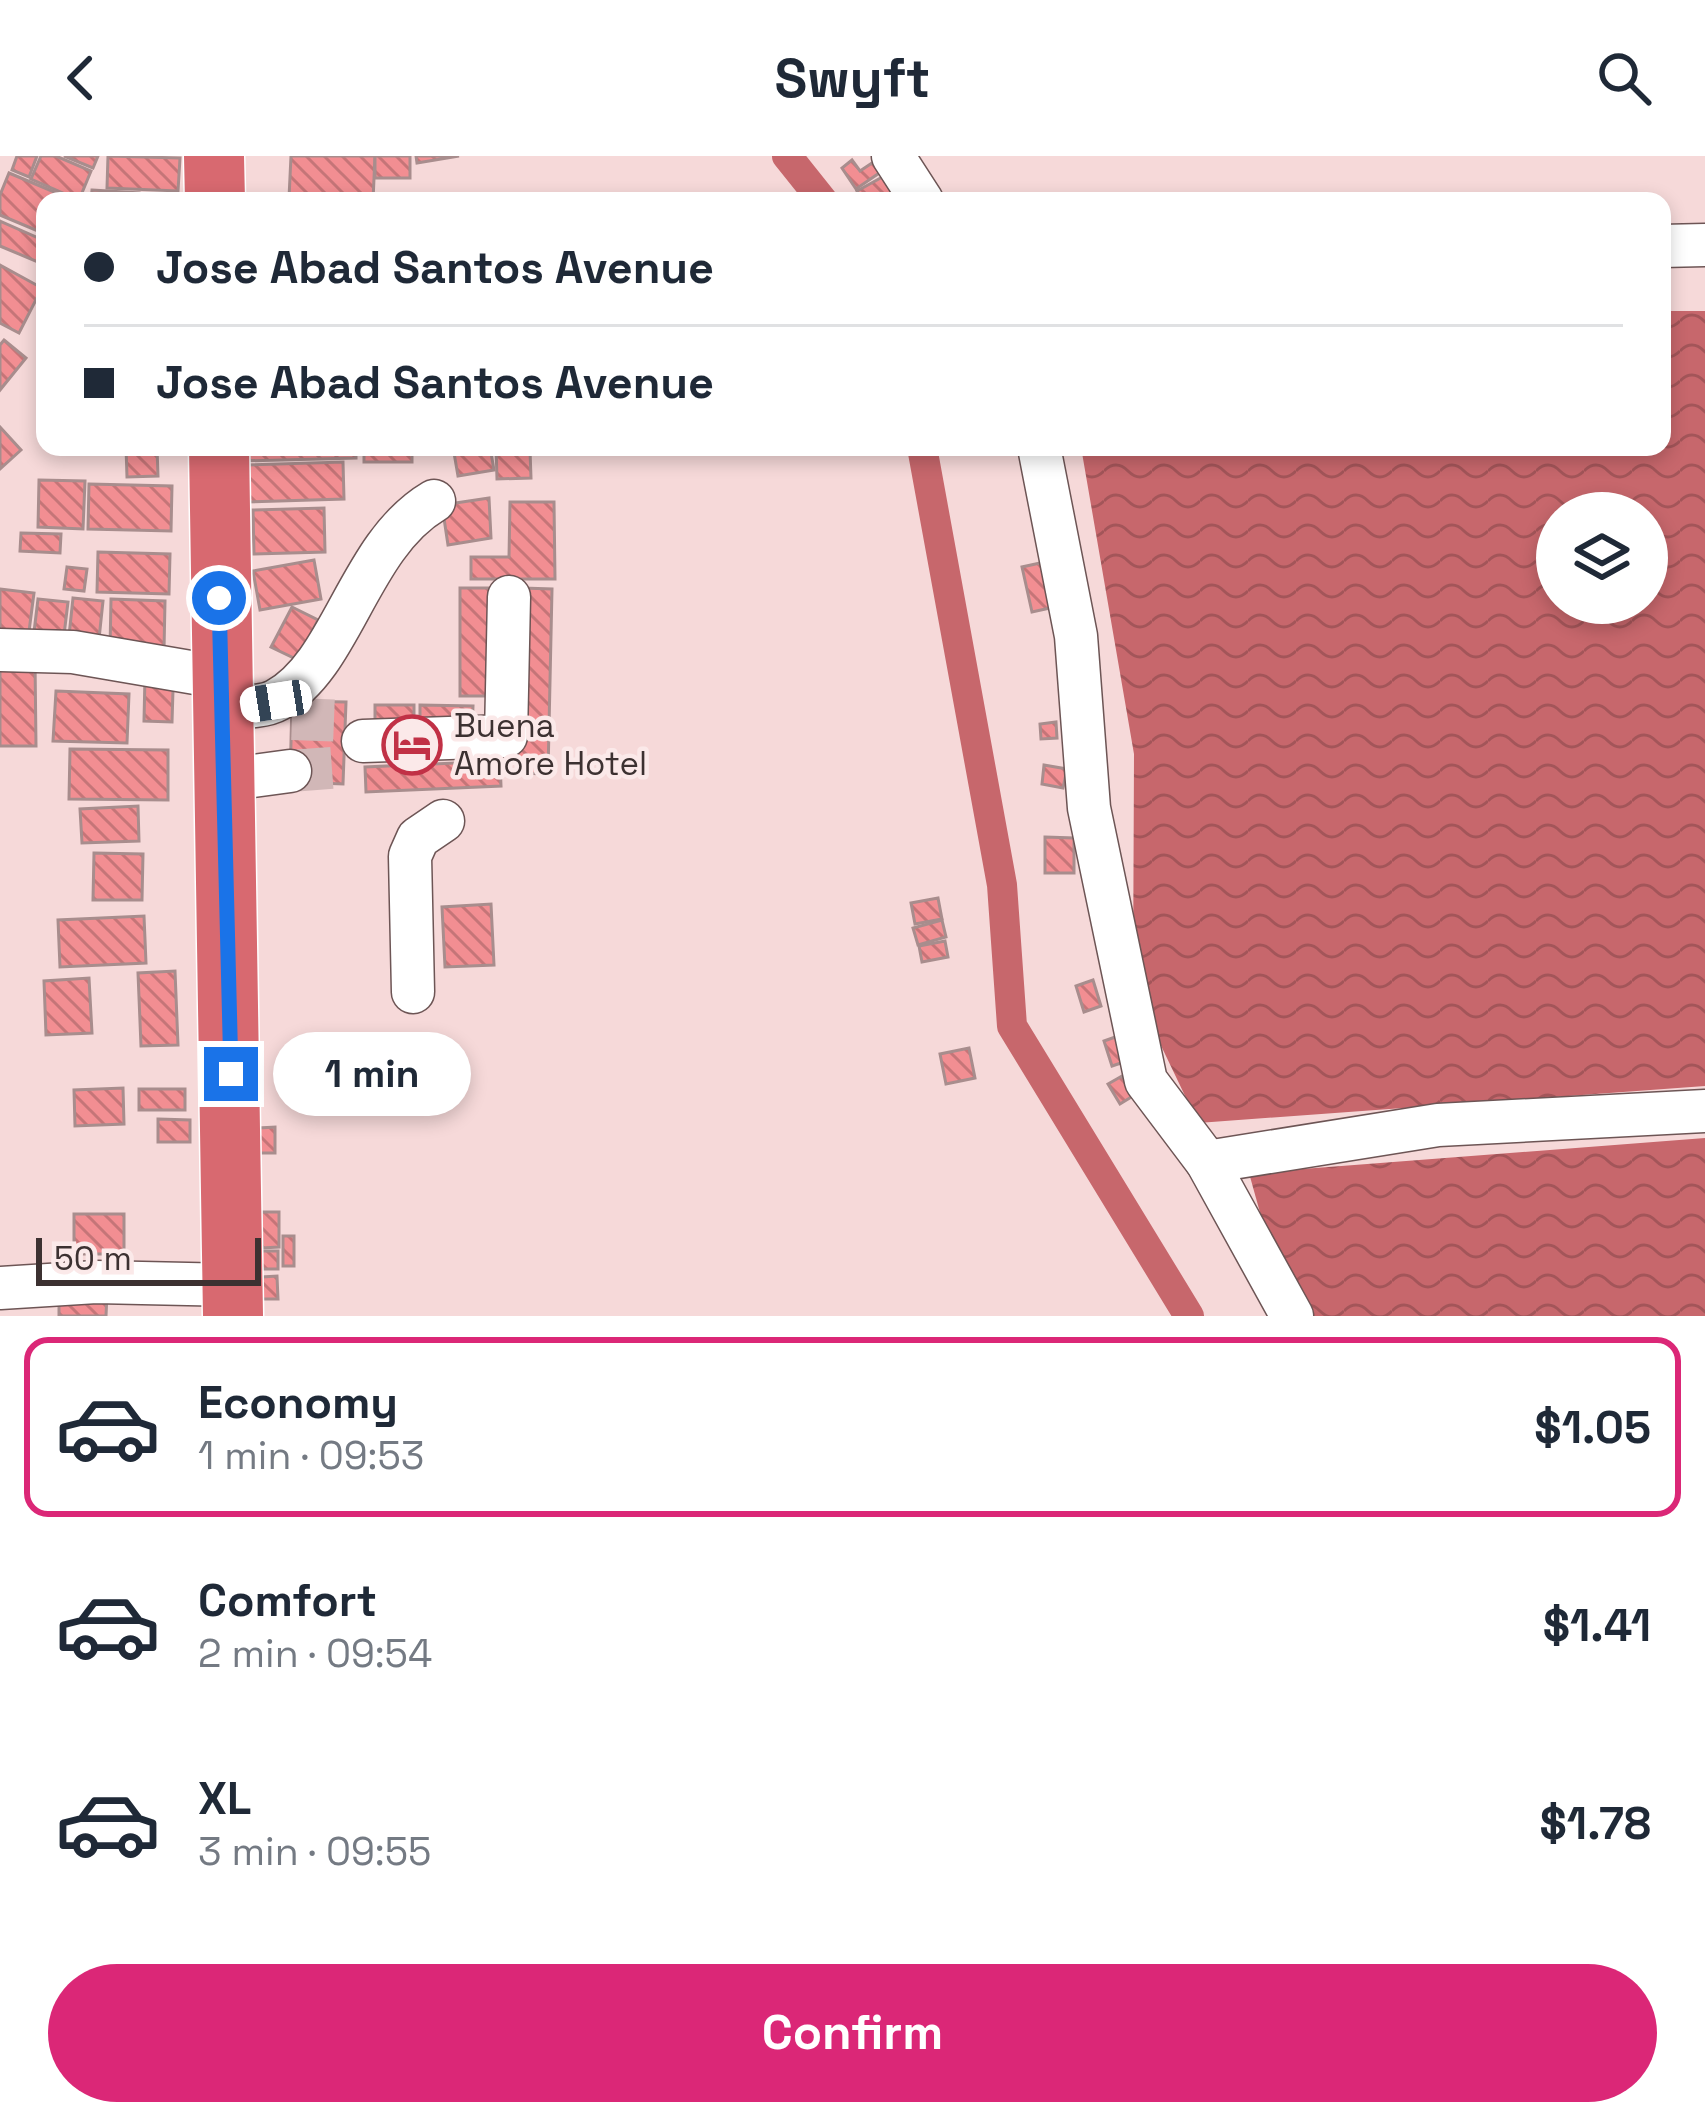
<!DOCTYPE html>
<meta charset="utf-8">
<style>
body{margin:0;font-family:"Space Grotesk",sans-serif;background:#f2f2f3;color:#1f2937;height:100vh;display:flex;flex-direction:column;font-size:45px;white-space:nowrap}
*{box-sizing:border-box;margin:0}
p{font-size:39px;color:#747a83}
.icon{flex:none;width:66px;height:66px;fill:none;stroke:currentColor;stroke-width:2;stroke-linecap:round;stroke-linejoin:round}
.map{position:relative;height:1160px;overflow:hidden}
.panel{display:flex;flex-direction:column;background:#fff;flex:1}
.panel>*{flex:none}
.guide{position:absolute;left:36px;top:36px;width:1635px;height:264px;border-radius:24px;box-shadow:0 6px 18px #0003;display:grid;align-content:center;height:264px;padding:0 48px;background:#fff}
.controls{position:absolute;left:1536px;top:336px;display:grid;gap:24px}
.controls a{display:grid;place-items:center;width:132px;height:132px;border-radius:50%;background:#fff;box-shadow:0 6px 18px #0003;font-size:60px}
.scale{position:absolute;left:36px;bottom:30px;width:225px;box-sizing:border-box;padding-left:12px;border:6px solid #3c3131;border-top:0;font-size:33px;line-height:42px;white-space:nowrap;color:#3c3131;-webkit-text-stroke:9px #fbe9e9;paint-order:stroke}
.end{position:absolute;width:54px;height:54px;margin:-27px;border:15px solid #1a73e8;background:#fff;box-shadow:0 0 0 6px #fff}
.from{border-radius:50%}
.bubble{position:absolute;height:84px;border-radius:42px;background:#fff;box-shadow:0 6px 18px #0003;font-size:39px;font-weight:700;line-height:84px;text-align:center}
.car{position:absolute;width:36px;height:72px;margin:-36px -18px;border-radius:15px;box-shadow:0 0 9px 3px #0007;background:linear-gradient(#fff 24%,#345 0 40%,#fff 0 76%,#345 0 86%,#fff 0)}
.guide b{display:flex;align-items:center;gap:42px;height:114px;font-size:45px}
.guide b+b{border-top:3px solid #e0e1e3}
.guide i{width:30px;height:30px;background:#1f2937}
ul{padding:21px 0 0;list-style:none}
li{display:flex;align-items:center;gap:36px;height:180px;margin:0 24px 18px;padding:0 24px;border:6px solid transparent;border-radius:24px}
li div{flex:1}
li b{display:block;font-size:45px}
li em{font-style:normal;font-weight:700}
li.active{border-color:#db2777}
li>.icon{width:108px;height:108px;stroke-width:1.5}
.button{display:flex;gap:24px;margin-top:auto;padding:24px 48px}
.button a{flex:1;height:138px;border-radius:72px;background:#db2777;color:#fff;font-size:48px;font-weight:700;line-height:138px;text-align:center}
header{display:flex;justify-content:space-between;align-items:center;height:156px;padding:0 48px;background:#fff;font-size:54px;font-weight:700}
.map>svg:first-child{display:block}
.water{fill:url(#water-waves);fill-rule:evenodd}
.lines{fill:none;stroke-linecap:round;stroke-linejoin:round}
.canal{stroke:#c7676c;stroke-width:30}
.building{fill:url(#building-back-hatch);stroke:#a88d8d;stroke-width:3}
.minor-tunnel{stroke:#d1b7b7;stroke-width:42;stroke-dasharray:42 21;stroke-linecap:butt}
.minor-casing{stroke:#6d5555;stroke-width:45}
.highway-casing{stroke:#fff;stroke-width:63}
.minor{stroke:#fff;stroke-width:42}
.highway{stroke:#d86970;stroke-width:60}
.route{stroke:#1a73e8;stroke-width:15}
.labels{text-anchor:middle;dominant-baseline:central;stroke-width:9;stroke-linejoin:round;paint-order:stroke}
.poi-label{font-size:33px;fill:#3c3131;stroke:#fbe9e9;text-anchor:start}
</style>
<header><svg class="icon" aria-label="back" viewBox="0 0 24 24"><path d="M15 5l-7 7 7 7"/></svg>Swyft<svg class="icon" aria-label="search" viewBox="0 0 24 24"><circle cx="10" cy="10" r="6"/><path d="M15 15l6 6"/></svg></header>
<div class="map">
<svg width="1705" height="1160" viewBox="0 0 1705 1160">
<defs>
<pattern id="water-waves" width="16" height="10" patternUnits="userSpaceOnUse" patternTransform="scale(3)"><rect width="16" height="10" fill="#c7676c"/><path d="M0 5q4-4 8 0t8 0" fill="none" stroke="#a35559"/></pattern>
<pattern id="building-back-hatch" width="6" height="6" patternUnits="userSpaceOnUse" patternTransform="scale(3)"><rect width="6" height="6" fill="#f28e92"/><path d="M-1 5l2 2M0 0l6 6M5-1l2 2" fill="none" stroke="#c57578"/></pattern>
</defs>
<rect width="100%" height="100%" fill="#f6d9d9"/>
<!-- water -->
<g class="water">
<path d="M 1662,155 L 1705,155 L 1705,930 L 1198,967 L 1133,831 L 1134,598 L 1081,291 L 1662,291 ZM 1557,357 L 1647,357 L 1647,447 L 1557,447 Z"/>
<path d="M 1705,982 L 1705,1160 L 1307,1160 L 1271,1096 L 1249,1017 Z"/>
</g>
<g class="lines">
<!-- canal -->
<g class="canal">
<path d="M 787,0 L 823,45"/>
<path d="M 922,291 L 1002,729 L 1012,870 L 1189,1160"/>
</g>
</g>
<!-- building -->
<g class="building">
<path d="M 17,0 L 37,0 L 29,21 L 12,14 Z"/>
<path d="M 41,0 L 56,0 L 91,15 L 79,44 L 31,23 Z"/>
<path d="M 64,0 L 98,0 L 93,12 Z"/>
<path d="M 108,0 L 180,2 L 178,35 L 107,32 Z"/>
<path d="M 291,0 L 375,0 L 373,45 L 289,42 Z"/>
<rect x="375" y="0" width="35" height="22"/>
<path d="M 416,0 L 459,0 L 417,7 Z"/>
<path d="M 881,1 L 888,11 L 856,33 L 842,12 L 852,4 L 860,15 Z"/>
<path d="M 9,17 L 76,45 L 45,45 L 45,78 L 0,59 L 0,39 Z"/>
<path d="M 886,19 L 895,35 L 877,45 L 863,45 L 857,35 Z"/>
<path d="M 92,34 L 139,37 L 138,45 L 91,45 Z"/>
<path d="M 0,65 L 45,85 L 45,109 L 0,90 Z"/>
<path d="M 0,109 L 42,132 L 19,177 L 0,167 Z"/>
<path d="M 4,184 L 26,202 L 0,234 L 0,189 Z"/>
<path d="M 0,271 L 21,294 L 0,313 Z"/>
<path d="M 126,291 L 157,291 L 158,320 L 127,321 Z"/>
<path d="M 240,291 L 356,291 L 356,302 L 240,305 Z"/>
<rect x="364" y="291" width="48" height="15"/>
<path d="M 453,291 L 490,291 L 494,314 L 458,320 Z"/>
<path d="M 496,291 L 560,291 L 560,293 L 530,294 L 531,322 L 497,323 Z"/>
<path d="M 343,306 L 344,343 L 246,346 L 245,309 Z"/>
<path d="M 39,324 L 85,325 L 83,373 L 38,371 Z"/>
<path d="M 89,328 L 172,330 L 171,375 L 88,373 Z"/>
<path d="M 489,342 L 491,382 L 448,389 L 442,349 Z"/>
<path d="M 510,346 L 554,346 L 555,423 L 471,423 L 471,401 L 509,401 Z"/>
<path d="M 324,352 L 325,396 L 254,398 L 253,354 Z"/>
<path d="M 21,377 L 61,378 L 60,397 L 20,395 Z"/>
<path d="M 98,396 L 170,398 L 169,438 L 97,436 Z"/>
<path d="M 314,404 L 321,443 L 260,454 L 253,415 Z"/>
<path d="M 1049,405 L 1059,450 L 1032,456 L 1022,411 Z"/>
<path d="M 67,411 L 87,413 L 84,435 L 64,433 Z"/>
<rect x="460" y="432" width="41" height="108"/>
<path d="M 522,432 L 552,433 L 548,618 L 517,617 Z"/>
<path d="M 0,433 L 34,437 L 28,483 L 0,480 Z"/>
<path d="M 73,442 L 103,445 L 99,483 L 69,480 Z"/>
<path d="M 38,443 L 68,446 L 64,479 L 34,476 Z"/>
<path d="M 111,443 L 165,445 L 164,494 L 110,493 Z"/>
<path d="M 292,451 L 318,464 L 298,504 L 271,491 Z"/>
<path d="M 35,504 L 36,590 L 0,590 L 0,505 Z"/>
<path d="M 145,520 L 173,534 L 172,566 L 144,565 Z"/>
<path d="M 56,535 L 129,538 L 127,587 L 53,585 Z"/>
<path d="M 292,545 L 346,546 L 343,628 L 290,626 Z"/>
<path d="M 375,549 L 414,549 L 414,571 L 375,572 Z"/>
<path d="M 420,549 L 473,550 L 472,575 L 420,573 Z"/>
<path d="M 1056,566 L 1057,582 L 1041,583 L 1040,568 Z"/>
<path d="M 70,593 L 168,594 L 168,644 L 69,643 Z"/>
<path d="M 500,605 L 501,630 L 366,636 L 365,611 Z"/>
<path d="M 1044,609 L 1067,613 L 1063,632 L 1042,628 Z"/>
<path d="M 138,650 L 139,685 L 82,687 L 80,653 Z"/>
<path d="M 1045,681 L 1074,682 L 1074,717 L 1045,717 Z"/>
<path d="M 94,697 L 143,698 L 142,744 L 93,744 Z"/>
<path d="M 938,742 L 942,763 L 915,768 L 911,747 Z"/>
<path d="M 491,748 L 494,809 L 445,811 L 442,751 Z"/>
<path d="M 144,760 L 146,807 L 60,811 L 58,764 Z"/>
<path d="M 942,764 L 946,781 L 918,789 L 913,772 Z"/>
<path d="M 945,785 L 948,801 L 922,806 L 919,790 Z"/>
<path d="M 175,815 L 178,889 L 141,890 L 138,817 Z"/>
<path d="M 89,822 L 92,877 L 46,879 L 44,825 Z"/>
<path d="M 1093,824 L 1101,850 L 1084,856 L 1076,830 Z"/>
<path d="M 1121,879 L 1130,904 L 1112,910 L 1104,885 Z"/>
<path d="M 969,892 L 975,922 L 946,928 L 940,898 Z"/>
<path d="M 1122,920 L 1133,940 L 1120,948 L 1108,928 Z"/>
<path d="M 123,932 L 124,968 L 75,970 L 74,934 Z"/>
<rect x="139" y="933" width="46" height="21"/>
<path d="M 158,963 L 190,964 L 190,986 L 158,986 Z"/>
<path d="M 275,971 L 275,997 L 259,997 L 259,972 Z"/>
<path d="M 261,1056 L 279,1056 L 279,1091 L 262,1092 Z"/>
<rect x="74" y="1058" width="50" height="40"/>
<rect x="283" y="1080" width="11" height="30"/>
<rect x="260" y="1095" width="18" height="18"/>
<path d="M 277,1120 L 278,1143 L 262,1143 L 262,1121 Z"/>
<path d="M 59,1137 L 107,1138 L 106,1160 L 59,1160 Z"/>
</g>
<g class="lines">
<!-- minor-tunnel -->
<g class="minor-tunnel">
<path d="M 292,563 L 345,565"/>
<path d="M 290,615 L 344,611"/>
</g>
<!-- minor casing -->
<g class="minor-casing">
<g id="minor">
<path d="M 893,0 L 922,45"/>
<path d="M 1662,90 L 1705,89"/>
<path d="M 1039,291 L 1076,480 L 1089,652 L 1146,925 L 1207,1006 L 1292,1160"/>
<path d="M 0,494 L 73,496 L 219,521"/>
<path d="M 221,552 C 236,551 263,552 277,544 C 343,508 358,390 434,345"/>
<path d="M 363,585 L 506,580 L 509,441"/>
<path d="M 223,624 L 290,615"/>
<path d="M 413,836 L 410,700 L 418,682 L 443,665"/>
<path d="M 1207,1006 L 1438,969 L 1705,955"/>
<path d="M 0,1132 L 96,1126 L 234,1129"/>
</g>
</g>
<!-- highway casing -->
<g class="highway-casing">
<g id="highway">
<path d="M 214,0 L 215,45"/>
<path d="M 219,291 L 233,1160"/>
</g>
</g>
<!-- minor -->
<use href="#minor" class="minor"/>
<!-- highway -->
<use href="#highway" class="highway"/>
</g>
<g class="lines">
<!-- route -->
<path class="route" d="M 219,442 L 231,918"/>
</g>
<!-- icons -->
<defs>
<g id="hotel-ring" transform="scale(3)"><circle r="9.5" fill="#fbe9e9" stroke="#c13146" stroke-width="1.5"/><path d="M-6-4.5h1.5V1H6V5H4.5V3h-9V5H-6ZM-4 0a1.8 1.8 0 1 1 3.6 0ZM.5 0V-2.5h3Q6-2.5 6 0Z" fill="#c13146"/></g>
</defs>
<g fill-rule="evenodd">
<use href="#hotel-ring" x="412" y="589"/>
</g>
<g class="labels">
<!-- poi labels -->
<g class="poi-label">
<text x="454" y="570">Buena<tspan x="454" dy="38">Amore Hotel</tspan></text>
</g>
</g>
</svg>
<div class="controls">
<a><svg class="icon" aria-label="layers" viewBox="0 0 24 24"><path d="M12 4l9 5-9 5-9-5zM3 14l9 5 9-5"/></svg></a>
</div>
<div class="scale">50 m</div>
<i class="end from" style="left:219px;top:442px"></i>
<i class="end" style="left:231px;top:918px"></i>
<div class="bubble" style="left:273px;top:876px;width:198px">1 min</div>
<i class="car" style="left:276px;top:545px;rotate:261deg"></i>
<div class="guide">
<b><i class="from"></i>Jose Abad Santos Avenue</b>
<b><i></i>Jose Abad Santos Avenue</b>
</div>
</div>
<section class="panel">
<ul>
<li class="active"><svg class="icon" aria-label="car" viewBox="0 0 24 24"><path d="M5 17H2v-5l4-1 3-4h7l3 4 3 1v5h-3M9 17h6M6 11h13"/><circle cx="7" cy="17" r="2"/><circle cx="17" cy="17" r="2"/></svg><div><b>Economy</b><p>1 min · 09:53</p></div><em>$1.05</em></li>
<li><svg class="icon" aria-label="car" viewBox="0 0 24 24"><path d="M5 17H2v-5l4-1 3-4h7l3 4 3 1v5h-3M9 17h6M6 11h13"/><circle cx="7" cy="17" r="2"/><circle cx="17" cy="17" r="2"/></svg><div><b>Comfort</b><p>2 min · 09:54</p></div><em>$1.41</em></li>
<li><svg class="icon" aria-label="car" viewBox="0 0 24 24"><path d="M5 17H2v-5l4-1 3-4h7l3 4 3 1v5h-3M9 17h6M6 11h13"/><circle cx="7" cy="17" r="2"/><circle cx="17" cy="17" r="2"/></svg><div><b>XL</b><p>3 min · 09:55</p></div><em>$1.78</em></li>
</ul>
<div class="button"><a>Confirm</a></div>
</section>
